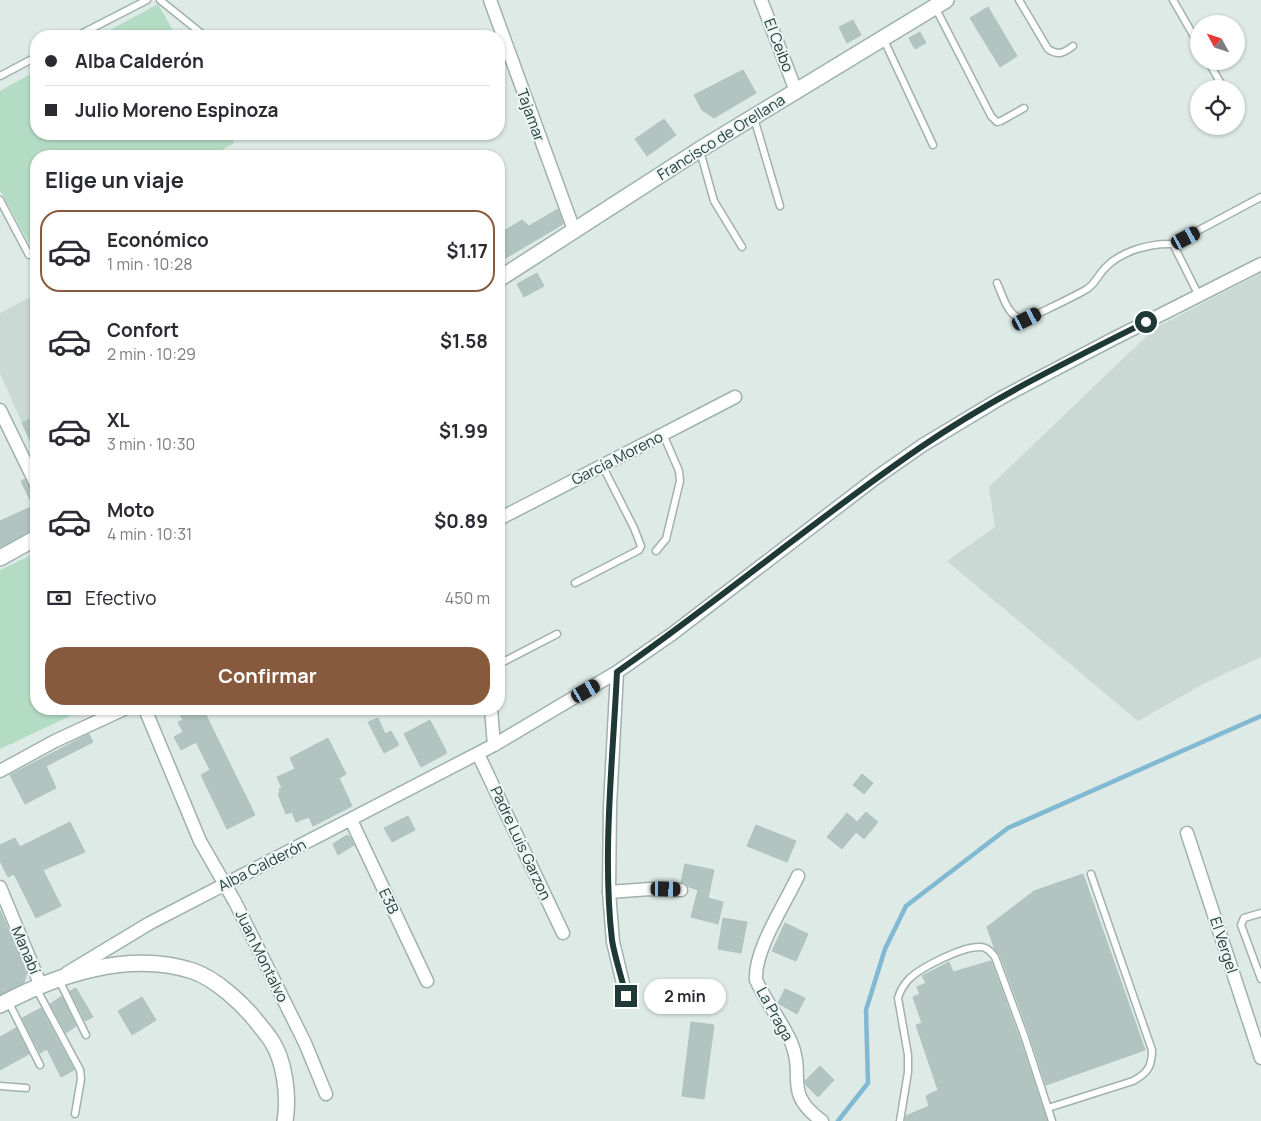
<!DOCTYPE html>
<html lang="es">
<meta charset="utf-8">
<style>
body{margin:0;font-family:Manrope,sans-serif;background:#f7f7f7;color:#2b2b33;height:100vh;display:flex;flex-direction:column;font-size:19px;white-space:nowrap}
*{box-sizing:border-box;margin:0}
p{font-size:16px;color:#7c7c81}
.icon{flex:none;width:28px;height:28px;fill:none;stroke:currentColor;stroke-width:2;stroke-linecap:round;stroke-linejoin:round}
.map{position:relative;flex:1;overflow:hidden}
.sheet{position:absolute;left:30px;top:150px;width:475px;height:565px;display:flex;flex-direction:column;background:#fff;border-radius:20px;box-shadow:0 1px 4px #0004}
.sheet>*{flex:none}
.guide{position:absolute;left:30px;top:30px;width:475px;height:110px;border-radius:20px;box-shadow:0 1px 4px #0004;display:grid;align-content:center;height:110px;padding:0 15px;background:#fff}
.needle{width:32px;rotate:310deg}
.controls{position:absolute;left:1190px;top:15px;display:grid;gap:10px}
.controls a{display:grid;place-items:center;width:55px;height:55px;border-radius:50%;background:#fff;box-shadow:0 1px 4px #0004;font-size:25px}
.end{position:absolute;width:22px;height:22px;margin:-11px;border:6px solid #1e3936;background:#fff;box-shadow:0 0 0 2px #fff}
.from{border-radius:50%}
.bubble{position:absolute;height:35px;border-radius:18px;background:#fff;box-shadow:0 1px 4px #0004;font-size:16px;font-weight:700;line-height:35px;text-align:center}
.car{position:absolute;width:15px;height:30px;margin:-15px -8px;border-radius:6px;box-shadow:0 0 4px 1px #0007;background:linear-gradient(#222 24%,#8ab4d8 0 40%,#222 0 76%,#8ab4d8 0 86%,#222 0)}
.guide b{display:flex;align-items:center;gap:18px;height:48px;font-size:19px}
.guide b+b{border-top:1px solid #e1e1e2}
.guide i{width:12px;height:12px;background:#2b2b33}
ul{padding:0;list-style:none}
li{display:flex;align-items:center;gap:15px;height:82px;margin:0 10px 8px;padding:0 5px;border:2px solid transparent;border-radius:20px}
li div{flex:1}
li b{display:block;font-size:19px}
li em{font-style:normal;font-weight:700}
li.active{border-color:#875a3e}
li>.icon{width:45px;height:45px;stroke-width:1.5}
h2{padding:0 15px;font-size:22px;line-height:60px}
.pay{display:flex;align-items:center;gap:12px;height:55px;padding:0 15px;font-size:19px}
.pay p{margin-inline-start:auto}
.primary-button{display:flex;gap:10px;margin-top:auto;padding:10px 15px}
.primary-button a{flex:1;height:58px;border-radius:20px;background:#875a3e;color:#fff;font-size:20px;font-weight:700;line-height:58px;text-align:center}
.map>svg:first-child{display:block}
.built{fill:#cbd9d5}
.green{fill:#b4dcc5}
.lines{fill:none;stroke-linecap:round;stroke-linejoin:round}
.stream{stroke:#81b8d2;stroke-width:4.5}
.building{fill:#b2c4bf;stroke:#afc3be}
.service-casing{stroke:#a0b1ae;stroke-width:9}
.minor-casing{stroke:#a0b1ae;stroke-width:15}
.tertiary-casing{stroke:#a0b1ae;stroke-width:18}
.service{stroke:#fff;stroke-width:6}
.minor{stroke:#fff;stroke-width:12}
.tertiary{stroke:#fff;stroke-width:15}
.route{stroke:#1e3936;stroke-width:6}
.labels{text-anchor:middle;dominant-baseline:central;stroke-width:4;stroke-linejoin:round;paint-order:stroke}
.street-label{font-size:15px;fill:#1e3936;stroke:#edf6f3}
</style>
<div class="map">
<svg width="1261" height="1121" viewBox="0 0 1261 1121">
<rect width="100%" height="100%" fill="#ddeae6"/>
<!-- built -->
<g class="built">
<path d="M 1261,273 L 1261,657 L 1207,682 L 1138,721 L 947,561 L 995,527 L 989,487 L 1155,328 Z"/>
<path d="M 36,294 L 36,455 L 0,373 L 0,313 Z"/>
</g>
<!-- green -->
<g class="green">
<path d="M 158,4 L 176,36 L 99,36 Z"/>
<path d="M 36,71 L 36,134 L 229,134 L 234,143 L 211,156 L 36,156 L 36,253 L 35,254 L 0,190 L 0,91 Z"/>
<path d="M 36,553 L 36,709 L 85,709 L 0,749 L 0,570 Z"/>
</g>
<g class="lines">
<!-- stream -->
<path class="stream" d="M 838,1121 L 868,1083 L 866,1010 L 885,949 L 906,906 L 1008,828 L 1261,716"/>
</g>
<!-- building -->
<g class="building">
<path d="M 988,7 L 1017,56 L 1000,67 L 970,18 Z"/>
<path d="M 853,20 L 861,35 L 847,43 L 839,27 Z"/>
<path d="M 920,32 L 926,43 L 915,49 L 909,38 Z"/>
<path d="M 743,70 L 756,93 L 714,118 L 702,110 L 694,95 Z"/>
<path d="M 664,119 L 676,135 L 647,156 L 635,139 Z"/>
<path d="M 558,209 L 563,224 L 499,262 L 499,234 L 522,220 L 529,226 Z"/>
<path d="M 537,273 L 544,286 L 524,297 L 517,284 Z"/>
<path d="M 36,416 L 36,453 L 22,423 Z"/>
<path d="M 25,479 L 31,490 L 36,492 L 36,529 L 0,547 L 0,521 L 33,506 L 21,481 Z"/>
<path d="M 177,709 L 203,709 L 255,815 L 227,829 L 201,775 L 210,770 L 196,742 L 181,750 L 174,737 L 183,732 L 178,722 L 183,720 Z"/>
<path d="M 378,718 L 385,734 L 391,731 L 399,745 L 384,753 L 368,722 Z"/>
<path d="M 430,720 L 447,753 L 421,767 L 404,734 Z"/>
<path d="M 89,734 L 93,742 L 46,766 L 56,788 L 25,804 L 10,775 Z"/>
<path d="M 328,738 L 346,774 L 339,778 L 352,806 L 313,826 L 309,817 L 296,822 L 292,812 L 286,814 L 278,794 L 280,792 L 279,789 L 282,788 L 277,777 L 295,769 L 290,758 Z"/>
<path d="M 862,774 L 873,783 L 864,794 L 853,785 Z"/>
<path d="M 866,812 L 878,822 L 864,839 L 856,832 L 842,849 L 827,837 L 847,813 L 857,822 Z"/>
<path d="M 408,816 L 415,830 L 392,842 L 384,828 Z"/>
<path d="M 70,822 L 85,852 L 43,870 L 61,906 L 36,918 L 14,874 L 8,877 L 0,861 L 0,845 L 15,838 L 20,847 Z"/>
<path d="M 756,825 L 796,841 L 787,862 L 747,846 Z"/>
<path d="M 347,835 L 350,837 L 354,845 L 338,855 L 333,844 Z"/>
<path d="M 685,864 L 714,870 L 708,898 L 723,902 L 718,924 L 691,917 L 698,890 L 689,887 L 686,883 L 681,882 Z"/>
<path d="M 1083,874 L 1145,1050 L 1046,1085 L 1029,1033 L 1000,955 L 995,950 L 987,927 L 1034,891 Z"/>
<path d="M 0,910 L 27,972 L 24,983 L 0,995 Z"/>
<path d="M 723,918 L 747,922 L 741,953 L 718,949 Z"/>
<path d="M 785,923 L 808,934 L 796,961 L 772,951 Z"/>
<path d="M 991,961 L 1019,1037 L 1047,1121 L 905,1121 L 906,1116 L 929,1106 L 926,1096 L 938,1090 L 916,1025 L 922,1023 L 913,997 L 920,994 L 917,987 L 926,983 L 922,976 L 949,962 L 953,972 Z"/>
<path d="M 76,988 L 93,1017 L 85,1021 L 70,991 Z"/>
<path d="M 785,989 L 805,998 L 797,1014 L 778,1003 Z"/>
<path d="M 62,996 L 76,1026 L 66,1033 L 50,1004 Z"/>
<path d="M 142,997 L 156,1020 L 132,1035 L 118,1011 Z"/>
<path d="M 41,1008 L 74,1070 L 61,1077 L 47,1049 L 40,1053 L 22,1018 Z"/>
<path d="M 691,1022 L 714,1025 L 704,1099 L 682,1096 Z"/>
<path d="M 16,1028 L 29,1054 L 0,1070 L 0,1037 Z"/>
<path d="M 820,1066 L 834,1080 L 818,1097 L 806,1085 L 805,1081 Z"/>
</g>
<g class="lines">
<!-- service casing -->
<g class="service-casing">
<g id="service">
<path d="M 160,0 L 201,33"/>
<path d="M 1019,0 L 1048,49 C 1058,56 1064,53 1073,46"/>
<path d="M 1173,0 L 1199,45"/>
<path d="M 935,7 L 991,116 L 997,122 L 1001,121 L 1024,108"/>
<path d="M 77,36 L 147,0"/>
<path d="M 883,38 L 933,145"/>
<path d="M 1208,61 L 1224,89"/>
<path d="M 0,76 L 36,57"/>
<path d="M 754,118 L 780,206"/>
<path d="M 700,151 L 714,201 L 742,247"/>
<path d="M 0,200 L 29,255 L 36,256"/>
<path d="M 1173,244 L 1261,197"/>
<path d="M 997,283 C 1004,298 1008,320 1027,319 C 1047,309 1068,300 1087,289 C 1096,283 1098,275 1105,268 C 1121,251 1150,243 1173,244 L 1199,296"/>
<path d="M 656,551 L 666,539 L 680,481 L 679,471 L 663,434"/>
<path d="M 575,583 L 639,550 L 641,546 L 634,528 L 602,465"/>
<path d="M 499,664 L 557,634"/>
<path d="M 1261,913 L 1244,918 L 1241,925 L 1261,979"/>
<path d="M 59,980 L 86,1035"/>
<path d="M 36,988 L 80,1070 L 81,1079 L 75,1114"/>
<path d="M 8,1001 L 40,1065"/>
<path d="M 0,1086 L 26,1088"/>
<path d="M 1048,1108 L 1133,1081 C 1148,1073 1152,1066 1152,1050 L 1091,874"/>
<path d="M 900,1121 L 908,1072 L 908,1055 L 898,998 C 900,991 904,984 910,978 C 922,967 963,946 980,947 C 987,947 991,952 995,957 L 1024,1035 L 1052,1121"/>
</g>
</g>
<!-- minor casing -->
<g class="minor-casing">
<g id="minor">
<path d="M 490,0 L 574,230"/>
<path d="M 761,0 L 796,91"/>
<path d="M 0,410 L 36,484"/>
<path d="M 499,519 L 735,397"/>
<path d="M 617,672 L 610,806 L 609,892 L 613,942 L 626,996"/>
<path d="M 145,709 L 200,841 L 235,902 L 305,1043 L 326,1094"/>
<path d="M 491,709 L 494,745"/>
<path d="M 478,754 L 563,933"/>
<path d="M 0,771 L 55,741 L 124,709"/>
<path d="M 351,820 L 427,981"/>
<path d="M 1187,833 L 1261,1058"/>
<path d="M 798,876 C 785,904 754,950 756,980 C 766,1002 781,1020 791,1042 C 806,1077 782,1092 822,1121"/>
<path d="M 0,887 L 41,986"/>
<path d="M 609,892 L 650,889 L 681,890"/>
<path d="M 67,973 L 150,923 L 494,745 L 617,672 L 672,634 L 877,477 L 923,445 L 1001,398 L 1111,340 L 1261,264"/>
</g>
</g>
<!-- tertiary casing -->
<g class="tertiary-casing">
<g id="tertiary">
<path d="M 499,279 L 699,150 L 946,0"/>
<path d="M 0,558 L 36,538"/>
<path d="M 0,1005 C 56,975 129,950 193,971 C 216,979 243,1004 257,1022 C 262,1028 267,1034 271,1040 C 285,1061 289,1097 285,1121"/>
</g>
</g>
<!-- service -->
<use href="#service" class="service"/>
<!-- minor -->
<use href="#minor" class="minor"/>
<!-- tertiary -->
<use href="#tertiary" class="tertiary"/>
</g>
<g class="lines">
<!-- route -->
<path class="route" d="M 626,996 C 622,978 615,959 612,940 C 602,855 613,758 617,672 C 720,600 817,518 921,447 C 991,399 1070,360 1146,322"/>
</g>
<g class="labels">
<!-- street labels -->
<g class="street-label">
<text transform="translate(779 45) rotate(69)">El Ceibo</text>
<text transform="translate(531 115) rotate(70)">Tajamar</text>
<text transform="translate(721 137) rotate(-32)">Francisco de Orellana</text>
<text transform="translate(617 458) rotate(-27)">García Moreno</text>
<text transform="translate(521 843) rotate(65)">Padre Luis Garzon</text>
<text transform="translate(262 865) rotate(-27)">Alba Calderón</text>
<text transform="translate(389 901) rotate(65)">E3B</text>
<text transform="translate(1224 945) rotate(72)">El Vergel</text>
<text transform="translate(26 950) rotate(67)">Manabí</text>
<text transform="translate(262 956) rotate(64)">Juan Montalvo</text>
<text transform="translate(775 1014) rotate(61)">La Praga</text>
</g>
</g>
</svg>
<div class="controls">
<a><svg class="needle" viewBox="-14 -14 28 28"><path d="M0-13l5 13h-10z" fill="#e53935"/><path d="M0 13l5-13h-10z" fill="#7c7c81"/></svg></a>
<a><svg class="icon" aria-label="locate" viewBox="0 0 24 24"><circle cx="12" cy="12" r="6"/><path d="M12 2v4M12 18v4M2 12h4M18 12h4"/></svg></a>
</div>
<i class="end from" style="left:1146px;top:322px"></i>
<i class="end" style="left:626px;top:996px"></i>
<div class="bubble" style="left:644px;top:979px;width:82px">2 min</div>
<i class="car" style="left:1186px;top:238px;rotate:62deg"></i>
<i class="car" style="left:1027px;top:319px;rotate:63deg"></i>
<i class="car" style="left:586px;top:691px;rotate:60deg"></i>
<i class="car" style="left:666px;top:889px;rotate:91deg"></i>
<div class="guide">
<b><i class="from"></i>Alba Calderón</b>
<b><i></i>Julio Moreno Espinoza</b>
</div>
<section class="sheet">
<h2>Elige un viaje</h2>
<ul>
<li class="active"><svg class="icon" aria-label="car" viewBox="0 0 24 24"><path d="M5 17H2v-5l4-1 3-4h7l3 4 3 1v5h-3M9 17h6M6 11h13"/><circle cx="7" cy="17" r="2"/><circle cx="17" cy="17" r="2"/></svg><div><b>Económico</b><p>1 min · 10:28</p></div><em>$1.17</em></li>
<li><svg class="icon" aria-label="car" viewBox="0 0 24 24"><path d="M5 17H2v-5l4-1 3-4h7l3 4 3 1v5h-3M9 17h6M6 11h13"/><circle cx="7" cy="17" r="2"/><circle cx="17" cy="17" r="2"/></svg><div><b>Confort</b><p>2 min · 10:29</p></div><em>$1.58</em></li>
<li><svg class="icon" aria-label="car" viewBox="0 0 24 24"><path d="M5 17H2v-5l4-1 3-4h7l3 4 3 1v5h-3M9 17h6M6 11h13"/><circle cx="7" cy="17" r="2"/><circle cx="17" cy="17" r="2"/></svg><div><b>XL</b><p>3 min · 10:30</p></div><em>$1.99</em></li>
<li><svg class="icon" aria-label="car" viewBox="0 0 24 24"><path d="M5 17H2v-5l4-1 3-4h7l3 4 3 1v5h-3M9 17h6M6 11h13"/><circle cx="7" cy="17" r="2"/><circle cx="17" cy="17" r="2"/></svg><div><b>Moto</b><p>4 min · 10:31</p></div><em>$0.89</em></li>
</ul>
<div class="pay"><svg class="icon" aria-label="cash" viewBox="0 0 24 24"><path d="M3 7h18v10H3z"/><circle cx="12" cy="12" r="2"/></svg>Efectivo<p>450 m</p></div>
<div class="primary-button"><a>Confirmar</a></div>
</section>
</div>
